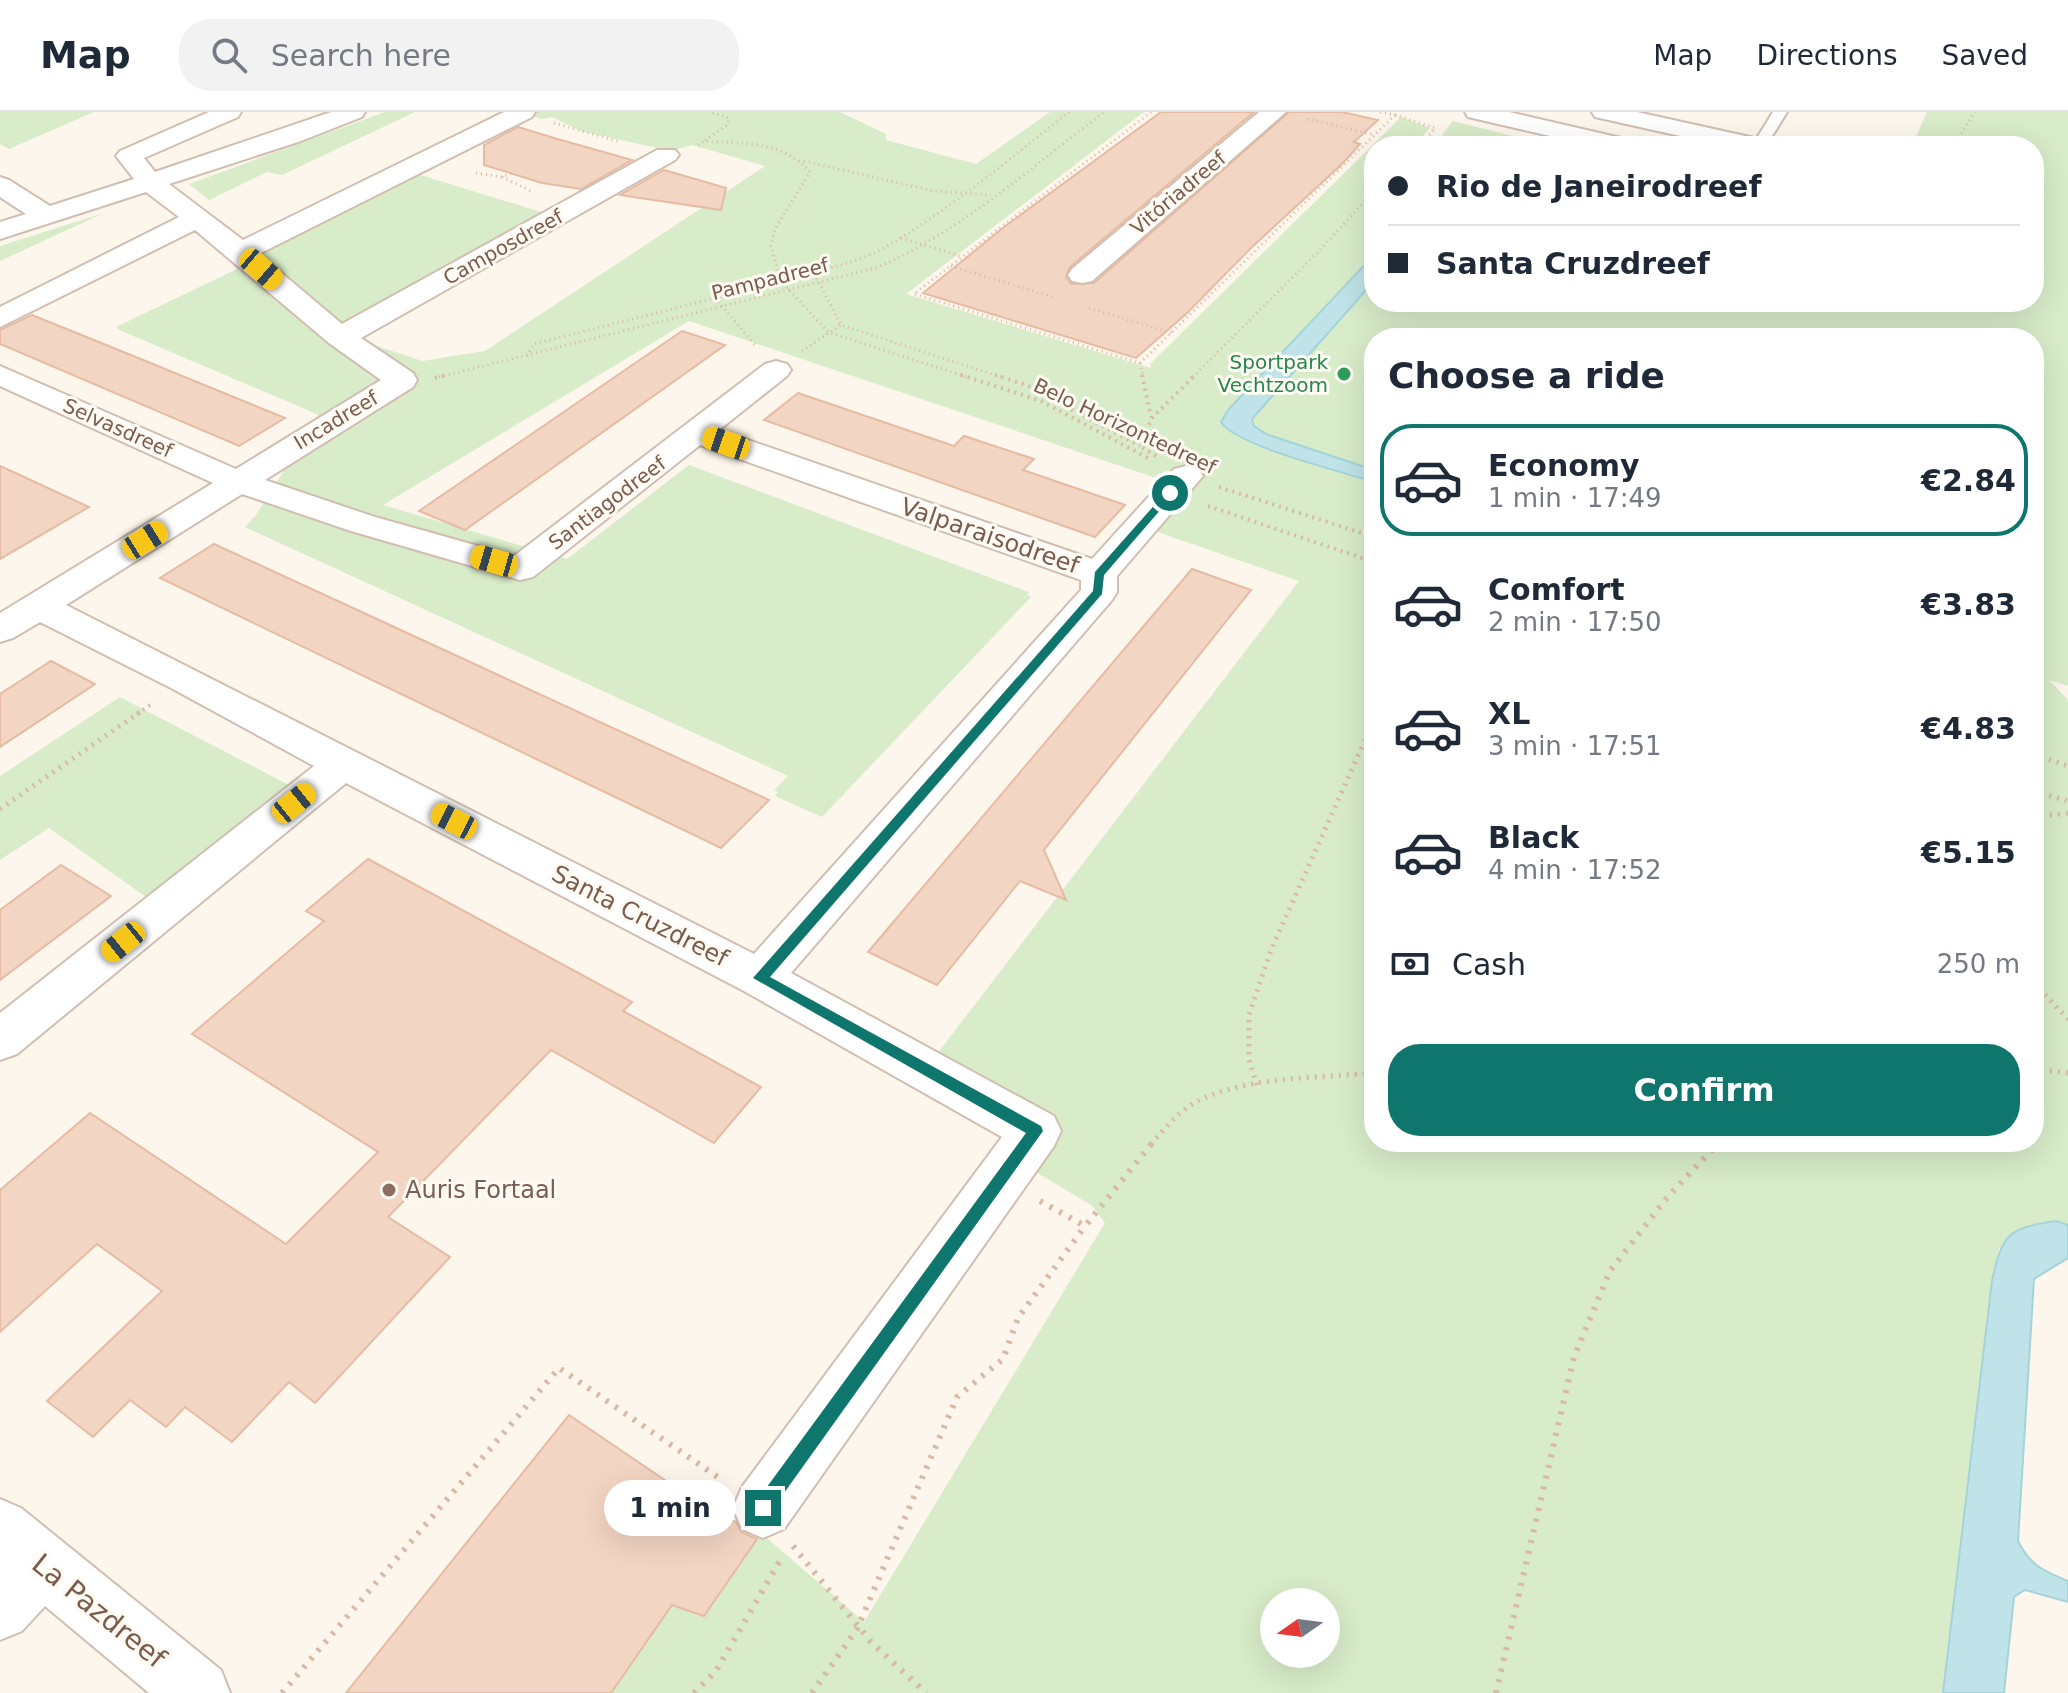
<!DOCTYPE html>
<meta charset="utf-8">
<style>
body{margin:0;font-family:"DejaVu Sans",sans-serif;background:#f2f2f3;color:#1f2937;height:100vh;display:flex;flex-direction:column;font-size:30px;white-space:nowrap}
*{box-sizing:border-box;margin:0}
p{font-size:26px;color:#747a83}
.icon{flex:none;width:44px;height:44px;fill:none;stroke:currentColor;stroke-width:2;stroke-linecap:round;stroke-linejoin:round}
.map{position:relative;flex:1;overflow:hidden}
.drawer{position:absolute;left:1364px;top:216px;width:680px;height:824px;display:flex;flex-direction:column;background:#fff;border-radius:32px;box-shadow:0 8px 32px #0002}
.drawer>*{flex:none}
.hud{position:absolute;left:1364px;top:24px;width:680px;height:176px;border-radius:32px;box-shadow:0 8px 32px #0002;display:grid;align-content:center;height:176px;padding:0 24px;background:#fff}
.needle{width:52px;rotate:256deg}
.fabs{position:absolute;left:1260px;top:1476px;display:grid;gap:16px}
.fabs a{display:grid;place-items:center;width:80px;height:80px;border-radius:50%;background:#fff;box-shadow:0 8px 32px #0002;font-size:40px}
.end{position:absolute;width:36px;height:36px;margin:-18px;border:10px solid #0f766e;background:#fff;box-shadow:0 0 0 4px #fff}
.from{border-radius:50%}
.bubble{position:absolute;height:56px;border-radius:28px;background:#fff;box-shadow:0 8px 32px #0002;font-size:26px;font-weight:600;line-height:56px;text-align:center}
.car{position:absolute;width:24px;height:48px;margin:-24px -12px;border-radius:10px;box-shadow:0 0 6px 2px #0007;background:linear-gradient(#f5c518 24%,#345 0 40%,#f5c518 0 76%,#345 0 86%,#f5c518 0)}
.hud b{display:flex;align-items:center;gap:28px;height:76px;font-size:30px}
.hud b+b{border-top:2px solid #e0e1e3}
.hud i{width:20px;height:20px;background:#1f2937}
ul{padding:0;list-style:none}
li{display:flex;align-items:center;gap:24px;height:112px;margin:0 16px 12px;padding:0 8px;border:4px solid transparent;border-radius:32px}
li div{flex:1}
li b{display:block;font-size:30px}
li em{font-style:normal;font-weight:600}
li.active{border-color:#0f766e}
li>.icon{width:72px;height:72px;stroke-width:1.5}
h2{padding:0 24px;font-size:36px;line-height:96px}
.pay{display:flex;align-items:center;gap:20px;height:88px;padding:0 24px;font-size:30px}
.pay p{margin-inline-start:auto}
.cta{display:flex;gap:16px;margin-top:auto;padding:16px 24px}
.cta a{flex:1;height:92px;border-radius:32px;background:#0f766e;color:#fff;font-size:32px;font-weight:600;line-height:92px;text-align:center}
header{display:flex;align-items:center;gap:48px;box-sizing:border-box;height:112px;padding:0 40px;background:#fff;border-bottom:2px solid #e0e1e3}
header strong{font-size:38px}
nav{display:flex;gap:44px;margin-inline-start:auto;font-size:28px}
.search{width:560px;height:72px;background:#f2f2f3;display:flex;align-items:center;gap:20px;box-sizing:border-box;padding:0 28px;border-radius:32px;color:#747a83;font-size:30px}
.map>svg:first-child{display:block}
.green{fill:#d8ecc9;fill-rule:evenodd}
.water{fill:#bfe3e8;stroke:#a5d3da;stroke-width:2}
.building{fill:#f3d5c3;stroke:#e6bba3;stroke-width:2}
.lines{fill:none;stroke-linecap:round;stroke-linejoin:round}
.lane-casing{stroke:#d1beb0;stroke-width:4}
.street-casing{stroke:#d1beb0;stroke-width:4}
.path-far3{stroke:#d9b8a5;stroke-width:3;stroke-dasharray:1 4;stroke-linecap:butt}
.path-far2{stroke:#d9b8a5;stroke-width:4;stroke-dasharray:2 5;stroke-linecap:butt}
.path-far1{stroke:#d9b8a5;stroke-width:5;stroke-dasharray:2 6;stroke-linecap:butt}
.path{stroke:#d9b8a5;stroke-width:6;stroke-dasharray:3 8;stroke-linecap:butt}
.lane{fill:#fff;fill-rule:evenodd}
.street{fill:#fff;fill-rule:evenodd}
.route{fill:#0f766e}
.leisure-dot{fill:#2e9e5b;stroke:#fffaf3;stroke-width:3}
.education-dot{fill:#8d6e63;stroke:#fffaf3;stroke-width:3}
.labels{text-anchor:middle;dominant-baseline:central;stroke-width:6;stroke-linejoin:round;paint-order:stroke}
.far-street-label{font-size:20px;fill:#7a5c4d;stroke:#fffaf3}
.far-leisure-label{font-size:20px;fill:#27864d;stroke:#fffaf3;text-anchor:end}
.street-label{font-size:24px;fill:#7a5c4d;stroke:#fffaf3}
.education-label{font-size:24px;fill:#785e54;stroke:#fffaf3;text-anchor:start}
.near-street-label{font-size:28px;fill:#7a5c4d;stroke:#fffaf3}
</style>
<header>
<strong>Map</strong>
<div class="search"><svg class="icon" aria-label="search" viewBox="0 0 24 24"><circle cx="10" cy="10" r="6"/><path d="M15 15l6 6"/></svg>Search here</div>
<nav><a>Map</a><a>Directions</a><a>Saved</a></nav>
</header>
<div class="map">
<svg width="2068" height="1581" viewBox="0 0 2068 1581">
<rect width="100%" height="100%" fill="#fdf6ec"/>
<!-- green -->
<g class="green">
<path d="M 0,0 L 94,0 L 9,37 L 0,32 Z"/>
<path d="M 385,0 L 415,0 L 282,63 L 267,60 L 209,88 L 189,72 Z"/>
<path d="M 522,0 L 840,0 L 886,22 L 886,28 L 976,52 L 1050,0 L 1144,0 L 906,182 L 1151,256 L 1150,252 L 1401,5 L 1430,16 L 1419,28 L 1430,34 L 1374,34 L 1374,143 L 1242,284 L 1263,291 L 1374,169 L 1374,190 L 2034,190 L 2034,34 L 1912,34 L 1927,0 L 2068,0 L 2068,574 L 2049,568 L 2068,588 L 2068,1113 L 2056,1109 L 1999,1136 L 1992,1169 L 1943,1581 L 611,1581 L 672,1493 L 704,1504 L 761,1421 L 864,1510 L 1105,1111 L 1091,1093 L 1029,1056 L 937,942 L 1299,469 L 1129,410 L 1159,367 L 689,209 L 383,393 L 567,447 L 689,353 L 1029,480 L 1027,483 L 1031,485 L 822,705 L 775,684 L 778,680 L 774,678 L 788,664 L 245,415 L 256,403 L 319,303 L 117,217 L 118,214 L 235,158 L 401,57 L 554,104 L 341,222 L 422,249 L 485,239 L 765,54 L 692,33 L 670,39 L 581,19 L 552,5 L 541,7 ZM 1374,226 L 2034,226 L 2034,1030 L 1374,1030 ZM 1274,1490 L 1326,1490 L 1326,1542 L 1274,1542 Z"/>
<path d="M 1453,9 L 1553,34 L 1554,34 L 1460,34 L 1442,23 Z"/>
<path d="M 104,101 L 0,149 L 0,134 Z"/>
<path d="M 120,585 L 289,673 L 146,785 L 49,716 L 0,748 L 0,664 Z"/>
</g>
<!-- water -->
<g class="water">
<path d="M 1374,143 L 1374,169 L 1252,307 L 1254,314 L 1266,322 L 1374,358 L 1374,370 C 1343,360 1236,334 1221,310 L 1228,298 Z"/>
<path d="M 2056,1109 L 2068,1113 L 2068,1146 L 2034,1167 L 2018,1429 C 2030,1453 2043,1459 2068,1469 L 2068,1490 L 2025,1478 L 2014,1485 L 2004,1581 L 1943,1581 L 1992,1169 C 2002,1122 2008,1116 2056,1109 Z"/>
</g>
<!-- building -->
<g class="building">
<path d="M 1161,0 L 1254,0 L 1070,155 L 1066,165 L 1071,172 L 1094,171 L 1289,0 L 1342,0 L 1378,8 L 1354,30 L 1360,32 L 1342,52 L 1252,135 L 1187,201 L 1136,246 L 923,181 L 1004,115 Z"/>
<path d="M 518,15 L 554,26 L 632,48 L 581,77 L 542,71 L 484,53 L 484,33 Z"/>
<path d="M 664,58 L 726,76 L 721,98 L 620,83 Z"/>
<path d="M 32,203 L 121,239 L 285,306 L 239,334 L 0,232 L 0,218 Z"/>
<path d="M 682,219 L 725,233 L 465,418 L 419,399 Z"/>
<path d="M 798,281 L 954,334 L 964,324 L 1034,347 L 1023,358 L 1125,393 L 1095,425 L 764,308 Z"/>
<path d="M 0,354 L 35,370 L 89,395 L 0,447 Z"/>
<path d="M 214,432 L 392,514 L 769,688 L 721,736 L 160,466 Z"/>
<path d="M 1192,457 L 1251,478 L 1044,738 L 1066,788 L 1020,769 L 937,873 L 868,840 Z"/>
<path d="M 51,549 L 95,572 L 0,635 L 0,582 Z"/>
<path d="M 368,747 L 632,890 L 623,899 L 761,975 L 714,1031 L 551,938 L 388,1105 L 450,1145 L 315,1291 L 289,1270 L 232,1330 L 185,1295 L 166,1315 L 130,1288 L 93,1325 L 47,1289 L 162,1179 L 97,1132 L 0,1220 L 0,1078 L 90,1001 L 286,1132 L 378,1040 L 192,922 L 324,809 L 306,799 Z"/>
<path d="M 61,753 L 111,784 L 0,868 L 0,798 Z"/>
<path d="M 569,1303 L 712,1400 L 736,1410 L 741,1420 L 757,1427 L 704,1504 L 672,1493 L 611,1581 L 346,1581 Z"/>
</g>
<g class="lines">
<!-- lane casing -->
<g class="lane-casing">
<path id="lane" d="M 1773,0 L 1787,0 L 1766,34 L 1752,34 Z"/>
</g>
<!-- street casing -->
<g class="street-casing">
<g id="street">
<path d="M 209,0 L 241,0 L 238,5 L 144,46 L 155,60 L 331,0 L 365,0 L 362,5 L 301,29 L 169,72 L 243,128 L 504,0 L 535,0 L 532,5 L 259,142 L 342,212 L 657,38 L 675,38 L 679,43 L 675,48 L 361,226 L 413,261 L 417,268 L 413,275 L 265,368 L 375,405 L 514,444 L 765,252 L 776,249 L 787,252 L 791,258 L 787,264 L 719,318 L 1092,447 L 1174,357 L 1186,354 L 1198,357 L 1203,364 L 1117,464 L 1117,480 L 1112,488 L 791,861 L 1054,1004 L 1061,1019 L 1054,1034 L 784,1417 L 763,1426 L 742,1417 L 733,1396 L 742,1375 L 1002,1025 L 744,879 L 346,671 L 17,942 L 0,948 L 0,901 L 314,654 L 173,577 L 40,510 L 13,526 L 0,530 L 0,501 L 213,371 L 0,274 L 0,254 L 236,357 L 381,268 L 329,231 L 195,118 L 0,215 L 0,195 L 179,105 L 146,80 L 0,127 L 0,110 L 26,102 L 0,85 L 0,65 L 9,68 L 50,94 L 134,67 L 116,44 L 120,39 ZM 700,333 L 1081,468 L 1081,478 L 754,842 L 66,493 L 242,382 L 351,419 L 520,468 L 533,465 Z"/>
<path d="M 1259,0 L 1286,0 L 1092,169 L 1082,171 L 1072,169 L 1068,163 L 1072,157 Z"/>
<path d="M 1465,0 L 1509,0 L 1634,29 L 1637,34 L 1593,34 L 1468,5 Z"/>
<path d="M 1592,0 L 1637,0 L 1768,29 L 1771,34 L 1725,34 L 1595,5 Z"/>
<path d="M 0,1387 L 21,1396 L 221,1558 L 230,1581 L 149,1581 L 45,1494 L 22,1519 L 0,1528 Z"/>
</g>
</g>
<!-- path-far3 -->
<g class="path-far3">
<path d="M 1151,0 L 914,182 L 1140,251 L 1395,3 L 1380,0"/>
<path d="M 1395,3 L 1435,16 L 1425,29"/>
<path d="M 1307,7 L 1375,23"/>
<path d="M 554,11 L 621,30"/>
<path d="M 705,28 L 727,13 L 729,6 L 710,0"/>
<path d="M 698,33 L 704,29 C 742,32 783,28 810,60 L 775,117 L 771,134 L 781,169 L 828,220 L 967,265"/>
<path d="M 1420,34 L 1425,29 L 1453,34"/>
<path d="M 1897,34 L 1954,30"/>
<path d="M 1953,34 L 1975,0"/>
<path d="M 804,49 L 934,79 L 991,83"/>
<path d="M 476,61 L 502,65"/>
<path d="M 511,61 L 502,65 L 533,80"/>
<path d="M 901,126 L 963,145"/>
<path d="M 951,154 L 1053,185"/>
<path d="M 715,186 L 755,233"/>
<path d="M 1089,196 L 1172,221"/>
<path d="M 802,239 L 841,213"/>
<path d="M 527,244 L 534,232 L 814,161"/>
<path d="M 1140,251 L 1143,265"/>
<path d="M 439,265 L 875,156 C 960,121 1031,55 1104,0"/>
<path d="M 1001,265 L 841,213 L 814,161 C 840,153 866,147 889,133 C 953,95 1011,46 1069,0"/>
<path d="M 1193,265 L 1320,138 L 1374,79"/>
</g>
<!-- path-far2 -->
<g class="path-far2">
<path d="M 961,263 L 1041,289 L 1150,347"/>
<path d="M 995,263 L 1026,273 L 1140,334"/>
<path d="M 1142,263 L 1151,305"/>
<path d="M 435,266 L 447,263"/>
<path d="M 1156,344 L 1140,334 L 1152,306 L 1195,263"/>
<path d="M 1219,375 L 1374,425"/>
<path d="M 1208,394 L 1374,450"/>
<path d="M 1366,447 L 1374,467"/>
<path d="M 137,602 L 150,593"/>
</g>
<!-- path-far1 -->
<g class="path-far1">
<path d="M 2034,642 L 2068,654"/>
<path d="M 2034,679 L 2068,689"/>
<path d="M 0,697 L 140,600"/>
<path d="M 2034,705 L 2068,701"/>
<path d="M 2034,871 L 2068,907"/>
<path d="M 2034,957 L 2068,961"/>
<path d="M 1257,973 L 1249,948 L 1249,903 L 1271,838 L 1374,608"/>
<path d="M 1151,1032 C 1163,1019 1175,1003 1191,993 C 1238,964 1319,966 1374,961"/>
<path d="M 1717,1032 L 1719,1030"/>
</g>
<!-- path -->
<g class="path">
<path d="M 1040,1089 L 1085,1114 L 1153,1030"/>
<path d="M 793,1434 L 871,1530 L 926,1581"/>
<path d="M 282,1581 L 559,1256 L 722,1368"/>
<path d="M 694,1581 L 716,1559 L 782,1445"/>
<path d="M 812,1581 L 857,1517 L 957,1285 L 1003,1247 L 1018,1206 L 1085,1114"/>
<path d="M 1496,1581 L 1574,1245 L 1610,1159 L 1666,1087 L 1719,1030"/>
</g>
<!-- lane -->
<use href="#lane" class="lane"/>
<!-- street -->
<use href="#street" class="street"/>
</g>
<!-- route -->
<path class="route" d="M 1167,379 L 1175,381 L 1104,463 L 1102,482 L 770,865 L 1041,1014 L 1043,1019 L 769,1402 L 763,1405 L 756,1402 L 754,1396 L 756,1390 L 1026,1021 L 753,866 L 1093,479 L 1095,460 Z"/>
<!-- markers -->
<circle class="leisure-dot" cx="1344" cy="262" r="8"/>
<circle class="education-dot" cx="389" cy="1078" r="8"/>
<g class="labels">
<!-- far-street labels -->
<g class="far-street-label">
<text transform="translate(1178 81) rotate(-40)">Vitóriadreef</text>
<text transform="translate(503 135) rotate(-29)">Camposdreef</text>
<text transform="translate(770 167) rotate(-14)">Pampadreef</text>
<text transform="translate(336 308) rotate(-31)">Incadreef</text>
<text transform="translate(1125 314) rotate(25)">Belo Horizontedreef</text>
<text transform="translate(118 316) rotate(24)">Selvasdreef</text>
<text transform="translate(607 391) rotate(-37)">Santiagodreef</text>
</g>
<!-- far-leisure labels -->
<g class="far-leisure-label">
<text x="1328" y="250">Sportpark<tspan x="1328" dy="23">Vechtzoom</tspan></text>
</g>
<!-- street labels -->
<g class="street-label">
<text transform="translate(990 424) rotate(19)">Valparaisodreef</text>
<text transform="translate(640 804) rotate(27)">Santa Cruzdreef</text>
</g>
<!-- education labels -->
<g class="education-label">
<text x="405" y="1078">Auris Fortaal</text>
</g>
<!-- near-street labels -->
<g class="near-street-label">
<text transform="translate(99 1499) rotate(39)">La Pazdreef</text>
</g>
</g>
</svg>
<div class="fabs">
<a><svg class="needle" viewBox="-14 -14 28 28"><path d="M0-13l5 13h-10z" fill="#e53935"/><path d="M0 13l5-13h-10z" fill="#747a83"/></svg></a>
</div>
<i class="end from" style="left:1170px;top:381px"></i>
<i class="end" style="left:763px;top:1396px"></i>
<div class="bubble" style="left:604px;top:1368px;width:132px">1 min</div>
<i class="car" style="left:261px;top:157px;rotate:131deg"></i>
<i class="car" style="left:726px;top:331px;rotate:289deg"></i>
<i class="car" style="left:145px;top:428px;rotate:58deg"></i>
<i class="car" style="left:494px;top:449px;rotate:286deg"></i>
<i class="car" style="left:294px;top:691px;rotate:51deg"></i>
<i class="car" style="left:454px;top:709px;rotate:297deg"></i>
<i class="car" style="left:123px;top:830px;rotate:231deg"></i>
<div class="hud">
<b><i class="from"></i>Rio de Janeirodreef</b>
<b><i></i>Santa Cruzdreef</b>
</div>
<section class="drawer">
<h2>Choose a ride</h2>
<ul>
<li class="active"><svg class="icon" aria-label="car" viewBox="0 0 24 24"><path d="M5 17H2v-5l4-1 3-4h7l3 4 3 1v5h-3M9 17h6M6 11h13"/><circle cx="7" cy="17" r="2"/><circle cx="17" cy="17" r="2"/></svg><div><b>Economy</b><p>1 min · 17:49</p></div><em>€2.84</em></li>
<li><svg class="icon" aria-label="car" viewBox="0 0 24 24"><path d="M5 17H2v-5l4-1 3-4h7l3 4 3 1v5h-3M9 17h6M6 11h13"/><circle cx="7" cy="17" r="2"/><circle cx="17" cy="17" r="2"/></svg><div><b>Comfort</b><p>2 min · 17:50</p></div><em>€3.83</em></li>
<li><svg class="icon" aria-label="car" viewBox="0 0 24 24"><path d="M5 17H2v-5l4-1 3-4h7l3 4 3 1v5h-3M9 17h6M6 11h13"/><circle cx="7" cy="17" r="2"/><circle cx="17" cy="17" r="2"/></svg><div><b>XL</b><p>3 min · 17:51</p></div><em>€4.83</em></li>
<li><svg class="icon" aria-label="car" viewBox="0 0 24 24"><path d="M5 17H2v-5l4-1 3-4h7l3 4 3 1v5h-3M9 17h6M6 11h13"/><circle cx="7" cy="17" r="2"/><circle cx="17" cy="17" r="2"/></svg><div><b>Black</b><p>4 min · 17:52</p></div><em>€5.15</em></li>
</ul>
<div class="pay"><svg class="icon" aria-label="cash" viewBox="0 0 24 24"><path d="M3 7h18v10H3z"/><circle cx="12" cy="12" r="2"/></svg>Cash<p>250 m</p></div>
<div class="cta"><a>Confirm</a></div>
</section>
</div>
